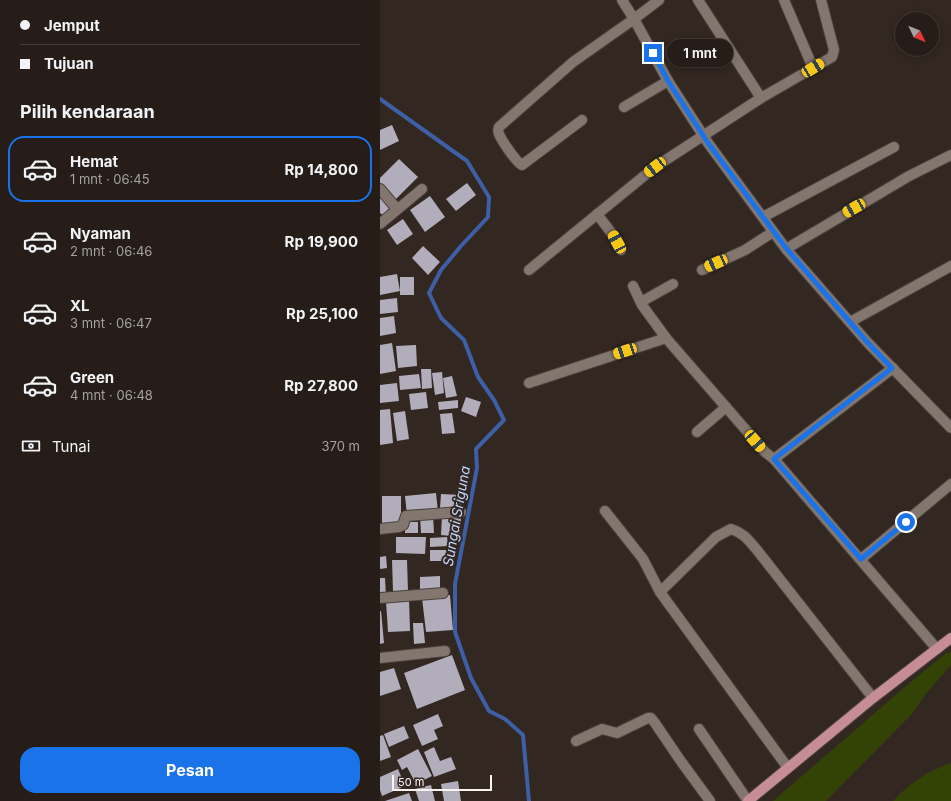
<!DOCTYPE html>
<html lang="id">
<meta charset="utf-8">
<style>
body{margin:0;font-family:Inter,sans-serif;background:#322a26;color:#f1f3f6;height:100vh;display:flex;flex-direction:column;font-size:15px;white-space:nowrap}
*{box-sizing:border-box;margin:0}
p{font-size:13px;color:#a4a2a2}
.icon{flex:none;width:22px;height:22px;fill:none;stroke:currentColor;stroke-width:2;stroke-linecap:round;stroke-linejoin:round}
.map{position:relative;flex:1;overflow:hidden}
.sheet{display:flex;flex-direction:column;background:#261d19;width:380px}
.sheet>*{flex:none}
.top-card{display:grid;align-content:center;height:88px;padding:0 20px;background:#261d19}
.needle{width:26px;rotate:133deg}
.controls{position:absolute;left:515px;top:12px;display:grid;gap:8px}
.controls a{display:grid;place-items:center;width:44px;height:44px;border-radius:50%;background:#261d19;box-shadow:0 2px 10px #0003,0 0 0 1px #423b38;font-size:20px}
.scale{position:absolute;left:12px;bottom:10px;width:100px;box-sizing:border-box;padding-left:4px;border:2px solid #faf3ef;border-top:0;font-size:11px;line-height:14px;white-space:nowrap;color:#faf3ef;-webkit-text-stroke:3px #322721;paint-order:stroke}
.end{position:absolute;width:18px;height:18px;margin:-9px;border:5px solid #1a73e8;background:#fff;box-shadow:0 0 0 2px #fff}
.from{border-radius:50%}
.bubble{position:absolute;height:28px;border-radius:14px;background:#261d19;box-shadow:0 2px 10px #0003,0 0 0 1px #423b38;font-size:13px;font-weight:700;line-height:28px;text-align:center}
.car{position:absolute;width:12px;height:24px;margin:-12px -6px;border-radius:5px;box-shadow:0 0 3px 1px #0007;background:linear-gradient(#f5c518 24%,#345 0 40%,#f5c518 0 76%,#345 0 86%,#f5c518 0)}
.top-card b{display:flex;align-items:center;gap:14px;height:38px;font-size:15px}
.top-card b+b{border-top:1px solid #423b38}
.top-card i{width:10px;height:10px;background:#f1f3f6}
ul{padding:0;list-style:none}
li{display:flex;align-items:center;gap:12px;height:66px;margin:0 8px 6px;padding:0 12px;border:2px solid transparent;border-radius:16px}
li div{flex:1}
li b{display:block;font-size:15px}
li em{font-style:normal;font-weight:700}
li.on{border-color:#1a73e8}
li>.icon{width:36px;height:36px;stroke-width:1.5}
h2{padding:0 20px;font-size:18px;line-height:48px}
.pay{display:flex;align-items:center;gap:10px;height:44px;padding:0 20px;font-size:15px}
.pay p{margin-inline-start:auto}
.cta{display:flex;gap:8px;margin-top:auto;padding:8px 20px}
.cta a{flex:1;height:46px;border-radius:16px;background:#1a73e8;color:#fff;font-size:16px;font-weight:700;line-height:46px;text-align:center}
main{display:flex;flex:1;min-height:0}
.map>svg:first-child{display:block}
.green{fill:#334205}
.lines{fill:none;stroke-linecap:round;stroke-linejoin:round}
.stream{stroke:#3e5fa6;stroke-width:4}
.building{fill:#b1adba}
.minor-casing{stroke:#4a423c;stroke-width:12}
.major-casing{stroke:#4a423c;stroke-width:12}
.minor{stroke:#83766e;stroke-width:10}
.major{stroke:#c78d96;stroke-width:10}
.route{stroke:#1a73e8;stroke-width:5}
.labels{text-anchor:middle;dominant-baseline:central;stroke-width:4;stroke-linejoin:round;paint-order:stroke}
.water-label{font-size:14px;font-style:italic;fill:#c1d6fe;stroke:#322721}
</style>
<main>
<section class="sheet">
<div class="top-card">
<b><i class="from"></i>Jemput</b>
<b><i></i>Tujuan</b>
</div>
<h2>Pilih kendaraan</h2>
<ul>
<li class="on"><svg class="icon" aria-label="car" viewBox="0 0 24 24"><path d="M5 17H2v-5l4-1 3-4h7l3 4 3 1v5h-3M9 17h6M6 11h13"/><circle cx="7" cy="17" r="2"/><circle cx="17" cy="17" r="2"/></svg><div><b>Hemat</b><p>1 mnt · 06:45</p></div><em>Rp 14,800</em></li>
<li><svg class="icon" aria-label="car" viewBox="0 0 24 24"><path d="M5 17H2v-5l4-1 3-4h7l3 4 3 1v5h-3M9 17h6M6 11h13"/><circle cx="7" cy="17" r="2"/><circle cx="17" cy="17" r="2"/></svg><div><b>Nyaman</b><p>2 mnt · 06:46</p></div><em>Rp 19,900</em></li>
<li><svg class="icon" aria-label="car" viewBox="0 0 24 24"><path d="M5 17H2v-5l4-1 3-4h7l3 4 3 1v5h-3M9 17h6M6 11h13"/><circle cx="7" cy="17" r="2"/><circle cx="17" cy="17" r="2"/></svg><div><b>XL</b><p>3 mnt · 06:47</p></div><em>Rp 25,100</em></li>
<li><svg class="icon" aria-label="car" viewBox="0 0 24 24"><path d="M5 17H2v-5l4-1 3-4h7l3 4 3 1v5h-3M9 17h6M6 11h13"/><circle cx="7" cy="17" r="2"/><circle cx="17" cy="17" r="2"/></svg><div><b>Green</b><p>4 mnt · 06:48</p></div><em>Rp 27,800</em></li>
</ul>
<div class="pay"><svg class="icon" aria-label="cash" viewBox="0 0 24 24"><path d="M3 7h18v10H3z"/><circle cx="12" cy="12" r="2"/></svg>Tunai<p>370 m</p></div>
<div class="cta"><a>Pesan</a></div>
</section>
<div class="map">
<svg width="571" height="801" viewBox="0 0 571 801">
<rect width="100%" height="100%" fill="#322721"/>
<!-- green -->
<g class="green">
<path d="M 571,651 L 571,665 L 545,695 L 531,715 L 446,801 L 393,801 L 534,679 L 565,654 Z"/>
<path d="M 571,763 L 571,801 L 513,801 C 529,783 548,771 571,763 Z"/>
</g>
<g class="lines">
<!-- stream -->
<path class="stream" d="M 0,99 L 87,161 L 109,197 L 108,217 L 81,246 L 61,270 L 49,293 L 61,318 L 84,340 L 98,377 L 114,400 L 124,420 L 96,449 L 97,468 L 75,584 L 75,632 L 91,678 L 109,711 L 125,719 L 143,735 L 149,801"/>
</g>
<!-- building -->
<g class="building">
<path d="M 12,125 L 19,141 L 0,150 L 0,130 Z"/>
<path d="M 19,159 L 38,177 L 15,200 L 0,185 L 0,178 Z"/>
<path d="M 87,183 L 96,195 L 76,211 L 66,199 Z"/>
<path d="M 0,193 L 12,205 L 3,215 L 0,213 Z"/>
<path d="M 50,196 L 65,217 L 45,232 L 30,210 Z"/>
<path d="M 23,219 L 33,234 L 17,245 L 7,230 Z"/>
<path d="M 43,246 L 60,262 L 48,275 L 32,258 Z"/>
<path d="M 17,274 L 20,291 L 0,295 L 0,277 Z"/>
<rect x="20" y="277" width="14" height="18"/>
<path d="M 17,298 L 18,312 L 0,314 L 0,300 Z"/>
<path d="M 14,316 L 16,333 L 0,336 L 0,318 Z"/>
<path d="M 12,343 L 16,371 L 0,374 L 0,345 Z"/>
<path d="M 36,345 L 37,366 L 18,368 L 16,346 Z"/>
<path d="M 41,369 L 51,369 L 52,388 L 42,389 Z"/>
<path d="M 62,372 L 64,393 L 55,395 L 52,373 Z"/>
<path d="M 39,374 L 41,388 L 20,390 L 19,376 Z"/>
<path d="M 72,376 L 77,396 L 66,398 L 63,378 Z"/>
<path d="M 17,383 L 19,401 L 0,403 L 0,385 Z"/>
<path d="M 46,392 L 48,408 L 31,410 L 29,394 Z"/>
<path d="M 86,397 L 101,402 L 96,417 L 81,411 Z"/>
<path d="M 78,400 L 78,408 L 59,410 L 58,402 Z"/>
<path d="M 10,409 L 13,443 L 0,445 L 0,410 Z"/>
<path d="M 25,411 L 29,439 L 17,441 L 13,413 Z"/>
<path d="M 72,413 L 75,433 L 62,434 L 60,414 Z"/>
<path d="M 56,493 L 58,512 L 27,515 L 25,496 Z"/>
<path d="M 61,494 L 82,495 L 81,510 L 60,508 Z"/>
<rect x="2" y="496" width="19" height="28"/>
<path d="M 53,515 L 54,533 L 41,533 L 40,516 Z"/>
<path d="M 62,515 L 81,516 L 80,537 L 61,535 Z"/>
<rect x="25" y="522" width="13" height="11"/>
<path d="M 16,537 L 46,537 L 45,554 L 16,553 Z"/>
<path d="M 67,537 L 68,546 L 50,547 L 50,538 Z"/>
<rect x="50" y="550" width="19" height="11"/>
<path d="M 6,556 L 7,568 L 0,569 L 0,557 Z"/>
<path d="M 12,560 L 27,560 L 28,592 L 13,592 Z"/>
<path d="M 60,576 L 60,591 L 40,592 L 40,577 Z"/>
<path d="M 0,578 L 5,578 L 6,597 L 0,598 Z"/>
<path d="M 70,595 L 73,630 L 46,632 L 42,598 Z"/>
<path d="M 29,599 L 30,631 L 8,632 L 6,601 Z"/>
<path d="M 0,611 L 1,611 L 4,643 L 0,644 Z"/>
<path d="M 33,623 L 43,623 L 45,643 L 34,644 Z"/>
<path d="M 72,655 L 85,690 L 37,709 L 24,673 Z"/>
<path d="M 14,668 L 21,689 L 0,696 L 0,672 Z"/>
<path d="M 58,714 L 63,726 L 54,730 L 58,739 L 42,746 L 33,725 Z"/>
<path d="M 24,726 L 29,738 L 9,747 L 4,734 Z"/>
<path d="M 3,735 L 11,757 L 0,761 L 0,736 Z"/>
<path d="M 54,747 L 60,761 L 71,757 L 76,769 L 54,777 L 44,752 Z"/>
<path d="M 38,749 L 52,776 L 36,784 L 27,767 L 22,770 L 17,760 Z"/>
<path d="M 18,769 L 25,786 L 2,796 L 0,790 L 0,777 Z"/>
<path d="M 78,781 L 81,801 L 64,801 L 61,784 Z"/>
<path d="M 51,785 L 55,801 L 39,801 L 35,789 Z"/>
<path d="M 29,793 L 32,801 L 5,801 Z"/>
</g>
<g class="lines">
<!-- minor casing -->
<g class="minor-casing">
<g id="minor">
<path d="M 279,0 L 254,19 L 288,81 L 328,143 L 406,249 L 488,343 L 571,428"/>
<path d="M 318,0 L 381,98"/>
<path d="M 404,0 L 433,68"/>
<path d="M 244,107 L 288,81"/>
<path d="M 202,120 L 142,165 C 136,162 122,141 119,134 C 118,130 118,130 119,127 L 193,62 L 254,19 L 242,0"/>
<path d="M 0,189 L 17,209"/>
<path d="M 217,214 L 233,235 L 241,250"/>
<path d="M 383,217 L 514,147"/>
<path d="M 0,224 L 42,189"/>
<path d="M 406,249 L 529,176 L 571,155"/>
<path d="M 149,270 L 275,167 L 381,98 L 452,57 L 454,50 L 441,0"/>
<path d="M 322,270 L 365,250 L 393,232"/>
<path d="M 253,286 L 262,305 L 286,338 L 385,452 L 394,459 L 557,649"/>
<path d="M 261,302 L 293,284"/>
<path d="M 470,322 L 571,266"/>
<path d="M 149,383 L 286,338"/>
<path d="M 317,432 L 346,407"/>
<path d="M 394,459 L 513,368"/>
<path d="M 225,511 L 263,559 L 280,592 L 336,537 L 351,529 C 364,533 369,541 377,550 L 493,698"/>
<path d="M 0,529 L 19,527 L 23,525 L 26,516 L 81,512"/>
<path d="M 481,559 L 571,484"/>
<path d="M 280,592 L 408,768"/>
<path d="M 0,598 L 63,593"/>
<path d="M 0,658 L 65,651"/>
<path d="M 319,729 L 368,801"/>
<path d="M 196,741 L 222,729 L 237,733 L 268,718 L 271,718 L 275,723 L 300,760 L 330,801"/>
</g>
</g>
<!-- major casing -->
<g class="major-casing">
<path id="major" d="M 368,801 L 493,698 L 571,638"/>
</g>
<!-- minor -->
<use href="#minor" class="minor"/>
<!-- major -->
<use href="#major" class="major"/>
</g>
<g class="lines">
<!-- route -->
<path class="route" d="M 273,53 L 288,81 L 328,143 L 406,248 L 488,343 L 512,368 L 394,459 L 481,559 L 526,522"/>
</g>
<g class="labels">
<!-- water labels -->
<g class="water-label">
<text transform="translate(76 516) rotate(-80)">Sungai Sriguna</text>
</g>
</g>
</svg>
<div class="controls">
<a><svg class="needle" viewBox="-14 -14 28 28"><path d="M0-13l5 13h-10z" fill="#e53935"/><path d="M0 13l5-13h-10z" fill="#a4a2a2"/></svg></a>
</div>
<div class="scale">50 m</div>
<i class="end from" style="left:526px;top:522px"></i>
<i class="end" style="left:273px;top:53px"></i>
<div class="bubble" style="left:287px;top:39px;width:66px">1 mnt</div>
<i class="car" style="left:433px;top:68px;rotate:59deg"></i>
<i class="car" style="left:275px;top:167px;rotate:232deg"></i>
<i class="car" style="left:474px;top:208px;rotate:240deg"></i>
<i class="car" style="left:237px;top:242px;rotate:331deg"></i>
<i class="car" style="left:336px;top:263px;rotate:246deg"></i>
<i class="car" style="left:245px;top:351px;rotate:252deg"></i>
<i class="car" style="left:375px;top:441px;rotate:139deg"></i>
</div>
</main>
